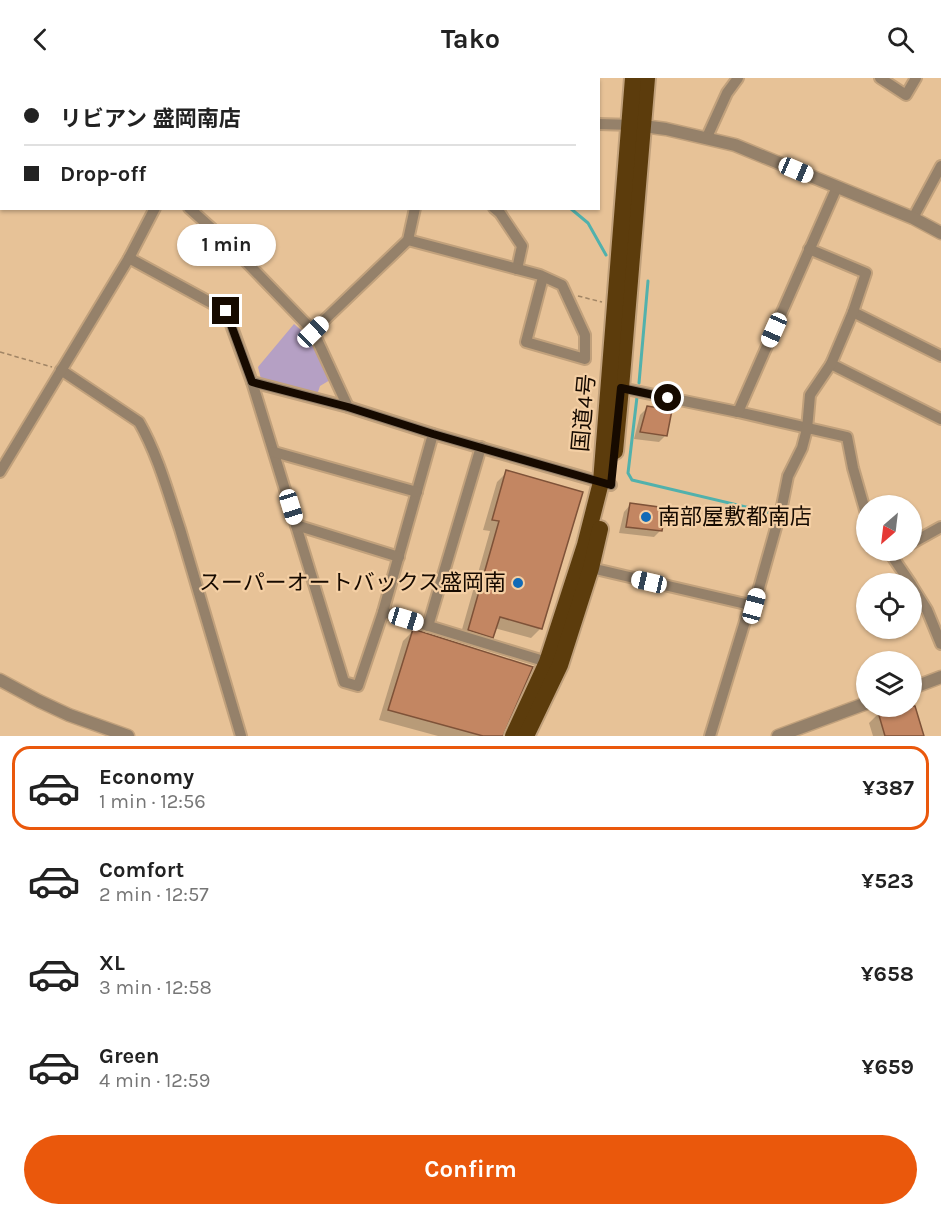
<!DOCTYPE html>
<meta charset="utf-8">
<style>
body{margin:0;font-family:Karla,"Noto Sans JP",sans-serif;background:#f2f2f2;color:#222;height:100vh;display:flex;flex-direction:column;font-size:22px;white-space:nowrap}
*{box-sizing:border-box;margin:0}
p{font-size:20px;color:#767676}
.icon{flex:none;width:33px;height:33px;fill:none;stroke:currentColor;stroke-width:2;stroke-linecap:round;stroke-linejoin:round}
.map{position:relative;height:658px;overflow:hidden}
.side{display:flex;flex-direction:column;background:#fff;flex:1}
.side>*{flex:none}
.hud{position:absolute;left:0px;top:0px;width:600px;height:132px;box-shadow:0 2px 4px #0004;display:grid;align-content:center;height:132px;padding:0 24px;background:#fff}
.needle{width:39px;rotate:208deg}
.controls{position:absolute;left:856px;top:417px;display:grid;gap:12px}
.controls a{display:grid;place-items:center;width:66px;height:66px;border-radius:50%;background:#fff;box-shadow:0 2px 4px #0004;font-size:30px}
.end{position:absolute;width:27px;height:27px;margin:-14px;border:8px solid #160a00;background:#fff;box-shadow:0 0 0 3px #fff}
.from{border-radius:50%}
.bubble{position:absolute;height:42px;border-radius:21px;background:#fff;box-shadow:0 2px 4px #0004;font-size:20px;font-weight:700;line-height:42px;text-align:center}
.car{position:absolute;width:18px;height:36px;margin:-18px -9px;border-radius:8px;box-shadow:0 0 4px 2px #0007;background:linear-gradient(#fff 24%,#345 0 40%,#fff 0 76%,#345 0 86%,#fff 0)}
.hud b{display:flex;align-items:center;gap:21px;height:57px;font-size:22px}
.hud b+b{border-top:2px solid #e0e0e0}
.hud i{width:15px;height:15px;background:#222}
ul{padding:10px 0 0;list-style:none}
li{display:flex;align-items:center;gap:18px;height:84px;margin:0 12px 9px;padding:0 12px;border:3px solid transparent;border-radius:18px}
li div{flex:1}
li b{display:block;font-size:22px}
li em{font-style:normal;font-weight:700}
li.on{border-color:#ea580c}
li>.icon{width:54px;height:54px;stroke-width:1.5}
.action{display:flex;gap:12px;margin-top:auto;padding:12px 24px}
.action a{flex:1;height:69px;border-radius:36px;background:#ea580c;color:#fff;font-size:24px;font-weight:700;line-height:69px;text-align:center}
header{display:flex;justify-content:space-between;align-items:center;height:78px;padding:0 24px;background:#fff;font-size:27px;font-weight:700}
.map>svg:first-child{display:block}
.green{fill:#b5a0c4}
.shadow{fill:#0003}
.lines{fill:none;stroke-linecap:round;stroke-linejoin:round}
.stream{stroke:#51b1ac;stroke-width:3}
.building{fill:#c38662;stroke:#7e5238;stroke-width:1.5}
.minor-casing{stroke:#c1a17c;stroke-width:14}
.tertiary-casing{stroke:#c1a17c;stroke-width:15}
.trunk-casing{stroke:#c1a17c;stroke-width:20}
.path{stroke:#a18565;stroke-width:1.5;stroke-dasharray:4.5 3;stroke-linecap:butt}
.minor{stroke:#95816a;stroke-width:10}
.tertiary{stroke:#95816a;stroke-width:12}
.trunk{stroke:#5c3c0c;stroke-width:16}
.route{stroke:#160a00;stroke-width:8}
.poi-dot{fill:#106ab7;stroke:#f4cfa4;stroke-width:2}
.labels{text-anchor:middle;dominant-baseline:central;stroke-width:4.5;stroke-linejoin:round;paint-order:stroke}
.street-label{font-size:22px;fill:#160a00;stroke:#f4cfa4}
.poi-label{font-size:22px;fill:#160a00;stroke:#f4cfa4;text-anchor:start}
</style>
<header><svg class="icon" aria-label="back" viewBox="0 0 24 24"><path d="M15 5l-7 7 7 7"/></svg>Tako<svg class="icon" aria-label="search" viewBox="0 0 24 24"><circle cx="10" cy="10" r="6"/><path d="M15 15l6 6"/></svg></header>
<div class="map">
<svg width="941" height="658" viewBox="0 0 941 658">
<rect width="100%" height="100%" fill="#e7c297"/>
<!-- green -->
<path class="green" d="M 294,246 L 308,258 L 330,302 L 320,308 L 317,317 L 261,301 L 258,289 Z"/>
<!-- shadow -->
<g class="shadow">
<path d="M 647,330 L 666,357 L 659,364 L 634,361 L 640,337 Z"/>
<path d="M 507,394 L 541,550 L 531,560 L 494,550 L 491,559 L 481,569 L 459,562 L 490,453 L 483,452 L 497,404 Z"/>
<path d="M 631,426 L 661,452 L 654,459 L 619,455 L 624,434 Z"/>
<path d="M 413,553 L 502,658 L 438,658 L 379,642 L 403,563 Z"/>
<path d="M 912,625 L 923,658 L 873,658 L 869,645 L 879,635 L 912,628 Z"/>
</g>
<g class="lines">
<!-- stream -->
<g class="stream">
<path d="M 405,0 L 408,2"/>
<path d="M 570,130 L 588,145 L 606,177"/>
<path d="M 639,305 L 648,203"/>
<path d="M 637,319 L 628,395 L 632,402 L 776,436"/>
</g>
</g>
<!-- building -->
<g class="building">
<path d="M 647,328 L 672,332 L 667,358 L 640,354 Z"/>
<path d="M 506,392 L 583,414 L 542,551 L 500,539 L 493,560 L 468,552 L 499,443 L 492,442 Z"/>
<path d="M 630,425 L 666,430 L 662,453 L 626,449 Z"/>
<path d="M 413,551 L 533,589 L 503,658 L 483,658 L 388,632 Z"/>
<path d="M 894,628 L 915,628 L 924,658 L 885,658 L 878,634 Z"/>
</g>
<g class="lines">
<!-- minor casing -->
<g class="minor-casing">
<g id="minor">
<path d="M 264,0 L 267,2"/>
<path d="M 419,0 L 422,2"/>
<path d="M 880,0 L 906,17 L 916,0"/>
<path d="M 225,2 L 225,0"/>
<path d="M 598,46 L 633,47"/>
<path d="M 707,59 L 727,15 L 738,0"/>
<path d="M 189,130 L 228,165 L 313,253 L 348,329"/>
<path d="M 494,130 L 500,135 L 522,168 L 517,191"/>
<path d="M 913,140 L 941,88"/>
<path d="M 408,162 L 540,197 L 562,207 L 585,257 L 585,281 L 526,264 L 543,199"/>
<path d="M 129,180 L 226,233 L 252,304 L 344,604 L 358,608 L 383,534 L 433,356"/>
<path d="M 853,234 L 941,278"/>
<path d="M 313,253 L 408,162 L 415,130"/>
<path d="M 831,286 L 941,341"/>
<path d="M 61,292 L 139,344 C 158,377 168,415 180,451 C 201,520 220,589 241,658"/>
<path d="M 252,304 L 348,329 L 433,356 L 611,407"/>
<path d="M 621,310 L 738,334 L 847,359 L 853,390 L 867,439"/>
<path d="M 738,334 L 837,109"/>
<path d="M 274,374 L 417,414"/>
<path d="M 0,394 L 129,180 L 155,130"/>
<path d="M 296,447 L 399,479"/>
<path d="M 912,465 L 941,449"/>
<path d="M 888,472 L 911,506"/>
<path d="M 591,490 L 750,527 L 710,658"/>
<path d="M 912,508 L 927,532 L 941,566"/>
<path d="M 750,527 L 754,528 L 782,428 L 788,398 L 802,370 L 807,351 L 810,317 L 831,286 L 853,234 L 866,195 L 809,171"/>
<path d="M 383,534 L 547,584"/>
<path d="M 428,548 L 481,369"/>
</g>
</g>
<!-- tertiary casing -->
<g class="tertiary-casing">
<g id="tertiary">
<path d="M 643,48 L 666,51 L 735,67 L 913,140 L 941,155"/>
<path d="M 0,602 L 39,623 L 69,637 L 128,658"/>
<path d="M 912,610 L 941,599"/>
<path d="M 778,658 L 867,625"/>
</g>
</g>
<!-- trunk casing -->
<g class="trunk-casing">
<g id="trunk">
<path d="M 615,373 L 621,310 L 647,0"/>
<path d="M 513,658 L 547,584 L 585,467 L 601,404 L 633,0"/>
<path d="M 526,658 L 560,587 L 591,490 L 600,451"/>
</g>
</g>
<!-- path -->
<g class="path">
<path d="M 27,2 L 28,0"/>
<path d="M 0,51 L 2,48"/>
<path d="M 578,218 L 602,224"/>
<path d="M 0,274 L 52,289"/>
</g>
<!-- minor -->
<use href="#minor" class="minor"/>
<!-- tertiary -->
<use href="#tertiary" class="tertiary"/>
<!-- trunk -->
<use href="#trunk" class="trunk"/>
</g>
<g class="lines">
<!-- route -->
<path class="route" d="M 226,233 L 252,304 L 348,329 L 433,356 L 611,407 L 621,310 L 668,320"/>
</g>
<!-- markers -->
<g class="poi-dot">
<circle cx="646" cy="439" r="6"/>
<circle cx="518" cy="505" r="6"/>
</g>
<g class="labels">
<!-- street labels -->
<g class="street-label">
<text transform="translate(584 335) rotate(-85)">国道4号</text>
</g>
<!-- poi labels -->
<g class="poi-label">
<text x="658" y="439">南部屋敷都南店</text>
<text x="506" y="505" text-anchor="end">スーパーオートバックス盛岡南</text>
</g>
</g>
</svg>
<div class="controls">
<a><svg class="needle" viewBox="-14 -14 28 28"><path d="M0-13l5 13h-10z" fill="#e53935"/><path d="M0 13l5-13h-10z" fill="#767676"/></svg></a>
<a><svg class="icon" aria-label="locate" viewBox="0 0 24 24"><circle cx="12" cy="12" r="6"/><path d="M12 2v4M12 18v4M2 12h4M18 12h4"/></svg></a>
<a><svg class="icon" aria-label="layers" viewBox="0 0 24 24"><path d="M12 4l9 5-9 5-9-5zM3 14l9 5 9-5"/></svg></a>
</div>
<i class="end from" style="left:668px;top:320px"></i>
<i class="end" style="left:226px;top:233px"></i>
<div class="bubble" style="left:177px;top:146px;width:99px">1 min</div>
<i class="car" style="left:796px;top:92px;rotate:113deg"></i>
<i class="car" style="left:774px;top:252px;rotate:204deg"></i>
<i class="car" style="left:313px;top:254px;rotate:46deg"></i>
<i class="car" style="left:291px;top:429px;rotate:163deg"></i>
<i class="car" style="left:649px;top:504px;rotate:283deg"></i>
<i class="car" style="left:754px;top:528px;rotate:15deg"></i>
<i class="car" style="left:406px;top:541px;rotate:107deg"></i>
<div class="hud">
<b><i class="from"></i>リビアン 盛岡南店</b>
<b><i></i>Drop-off</b>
</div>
</div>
<section class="side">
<ul>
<li class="on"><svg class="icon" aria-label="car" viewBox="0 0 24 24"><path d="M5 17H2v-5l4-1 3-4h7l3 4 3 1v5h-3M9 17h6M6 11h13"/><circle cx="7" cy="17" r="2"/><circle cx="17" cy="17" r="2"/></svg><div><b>Economy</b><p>1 min · 12:56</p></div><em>¥387</em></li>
<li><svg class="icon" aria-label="car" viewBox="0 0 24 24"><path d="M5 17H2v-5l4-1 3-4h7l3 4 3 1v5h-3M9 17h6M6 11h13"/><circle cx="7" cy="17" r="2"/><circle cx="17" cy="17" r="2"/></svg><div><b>Comfort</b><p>2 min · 12:57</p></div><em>¥523</em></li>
<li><svg class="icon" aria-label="car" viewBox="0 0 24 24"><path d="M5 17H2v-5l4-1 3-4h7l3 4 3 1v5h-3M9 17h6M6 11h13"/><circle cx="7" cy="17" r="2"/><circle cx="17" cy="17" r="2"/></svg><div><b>XL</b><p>3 min · 12:58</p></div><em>¥658</em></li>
<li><svg class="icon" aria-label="car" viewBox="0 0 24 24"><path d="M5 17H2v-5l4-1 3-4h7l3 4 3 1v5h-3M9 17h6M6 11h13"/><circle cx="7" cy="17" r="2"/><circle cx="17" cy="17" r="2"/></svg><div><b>Green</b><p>4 min · 12:59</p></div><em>¥659</em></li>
</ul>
<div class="action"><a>Confirm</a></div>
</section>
